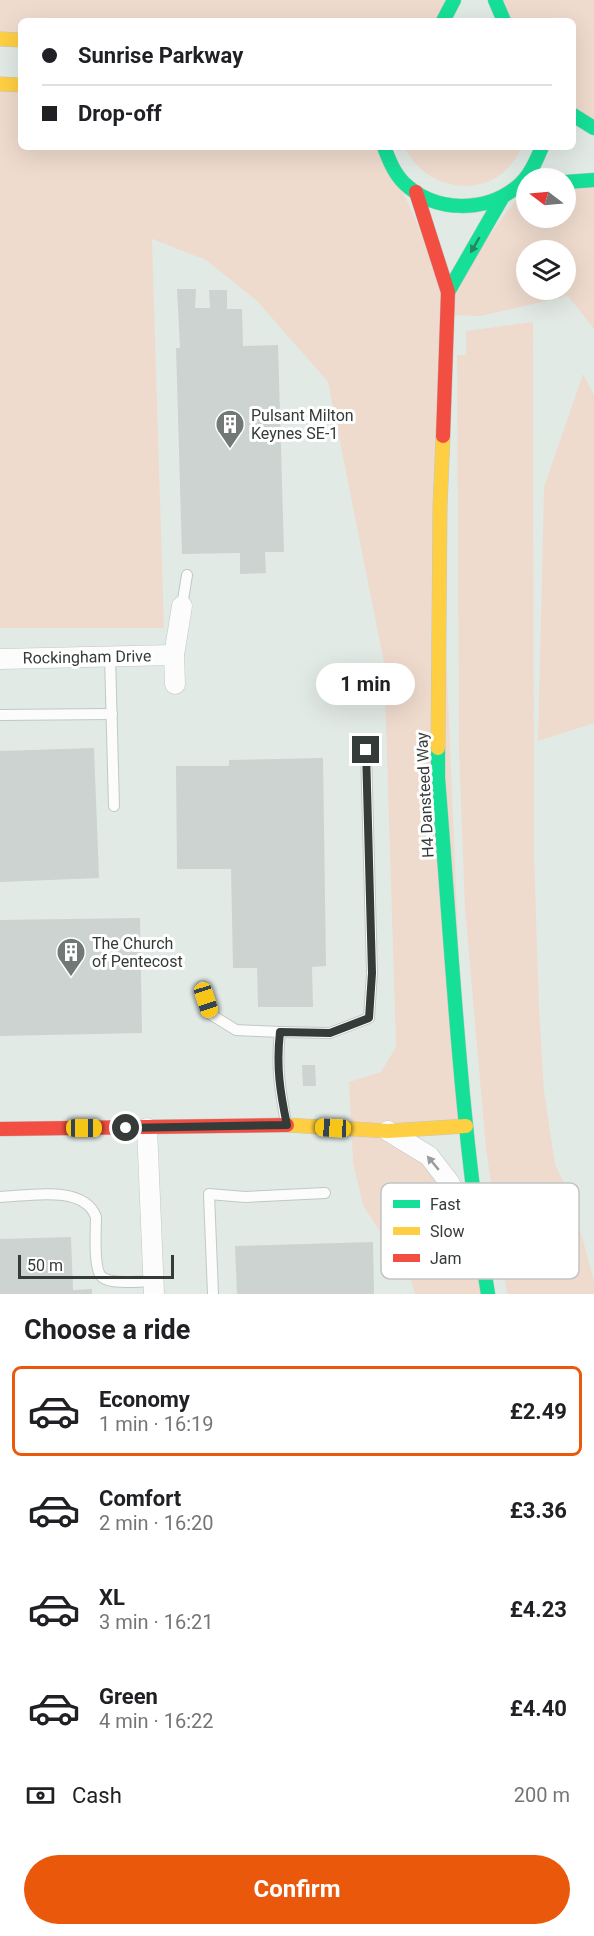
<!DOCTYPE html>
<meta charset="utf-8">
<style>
body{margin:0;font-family:Roboto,sans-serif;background:#f6f6f6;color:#202124;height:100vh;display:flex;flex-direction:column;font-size:22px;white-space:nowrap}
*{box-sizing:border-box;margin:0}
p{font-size:20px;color:#757577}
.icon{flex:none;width:33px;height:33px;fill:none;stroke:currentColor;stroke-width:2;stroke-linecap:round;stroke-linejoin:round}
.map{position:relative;height:1294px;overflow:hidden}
.drawer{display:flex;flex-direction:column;background:#fff;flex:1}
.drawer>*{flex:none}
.top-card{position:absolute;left:18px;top:18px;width:558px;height:132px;border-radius:9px;box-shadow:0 6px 24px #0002;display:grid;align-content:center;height:132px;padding:0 24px;background:#fff}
.needle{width:39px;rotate:286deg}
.tools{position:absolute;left:516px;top:168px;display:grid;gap:12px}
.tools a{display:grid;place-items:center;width:60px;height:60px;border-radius:50%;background:#fff;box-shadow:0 6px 24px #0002;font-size:30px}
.scale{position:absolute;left:18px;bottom:15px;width:156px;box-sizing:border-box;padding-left:6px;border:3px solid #343b38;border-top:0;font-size:16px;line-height:21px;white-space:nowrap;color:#343b38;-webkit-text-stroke:4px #fff;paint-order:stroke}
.end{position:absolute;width:27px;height:27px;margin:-14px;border:8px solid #343b38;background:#fff;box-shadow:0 0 0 3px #fff}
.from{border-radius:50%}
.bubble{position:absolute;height:42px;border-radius:21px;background:#fff;box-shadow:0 6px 24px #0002;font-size:20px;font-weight:700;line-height:42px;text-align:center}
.car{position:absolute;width:18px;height:36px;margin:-18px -9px;border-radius:8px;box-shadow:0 0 4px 2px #0007;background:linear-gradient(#f5c518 24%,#345 0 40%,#f5c518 0 76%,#345 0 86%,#f5c518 0)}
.top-card b{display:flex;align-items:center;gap:21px;height:57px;font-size:22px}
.top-card b+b{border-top:2px solid #e0e0e0}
.top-card i{width:15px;height:15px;background:#202124}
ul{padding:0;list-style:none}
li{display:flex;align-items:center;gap:18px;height:90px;margin:0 12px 9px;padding:0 12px;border:3px solid transparent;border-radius:9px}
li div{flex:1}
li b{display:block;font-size:22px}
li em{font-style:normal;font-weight:700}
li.on{border-color:#ea580c}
li>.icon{width:54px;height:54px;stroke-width:1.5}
h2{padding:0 24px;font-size:27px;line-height:72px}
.pay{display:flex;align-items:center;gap:15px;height:66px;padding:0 24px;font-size:22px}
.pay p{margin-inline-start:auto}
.action{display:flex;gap:12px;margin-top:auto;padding:12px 24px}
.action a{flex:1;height:69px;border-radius:36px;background:#ea580c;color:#fff;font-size:24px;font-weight:700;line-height:69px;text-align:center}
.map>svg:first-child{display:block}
.green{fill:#efdbce;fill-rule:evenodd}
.building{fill:#ccd3d0}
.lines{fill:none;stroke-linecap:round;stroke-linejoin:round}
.lane-casing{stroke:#c1c8c5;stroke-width:12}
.street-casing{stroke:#c1c8c5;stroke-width:21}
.fast-casing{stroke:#c1c8c5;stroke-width:15}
.slow-casing{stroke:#c1c8c5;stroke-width:15}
.jam-casing{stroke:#c1c8c5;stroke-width:15}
.lane{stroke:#fbfcfb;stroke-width:10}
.street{stroke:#fbfcfb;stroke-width:20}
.fast{stroke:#16e098;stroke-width:14}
.slow{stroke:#ffcf43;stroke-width:14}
.jam{stroke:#f24e42;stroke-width:14}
.oneway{fill:#268563}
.oneway2{fill:#989c9a}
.route{stroke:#343b38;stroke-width:8}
.labels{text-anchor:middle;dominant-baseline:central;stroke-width:6;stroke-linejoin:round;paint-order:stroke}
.poi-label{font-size:16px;fill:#343b38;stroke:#fff;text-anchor:start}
.street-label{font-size:16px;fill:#343b38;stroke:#fff}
.key{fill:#fff;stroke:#c2c4c3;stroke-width:1.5}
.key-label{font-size:16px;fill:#343b38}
</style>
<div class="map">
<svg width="594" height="1294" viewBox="0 0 594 1294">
<rect width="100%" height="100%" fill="#e2eae6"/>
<!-- green -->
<g class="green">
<path d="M 0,0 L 454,0 L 443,21 L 21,21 L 21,40 L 0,39 Z"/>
<path d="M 495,0 L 594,0 L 594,128 L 573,115 L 573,21 L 504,21 Z"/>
<path d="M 0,84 L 21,85 L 21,147 L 374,147 L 386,155 L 448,291 L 526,186 L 526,218 L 566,218 L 566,182 L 594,180 L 594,329 L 568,296 L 480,316 L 447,315 L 440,507 L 466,1126 L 390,1131 L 449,1182 L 488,1294 L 415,1294 L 412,1283 L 363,1205 L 353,1163 L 349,1082 L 381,1072 L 396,1047 L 384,663 L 328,382 L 257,301 L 206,260 L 152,239 L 164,628 L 0,628 ZM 526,250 L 566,250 L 566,290 L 526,290 Z"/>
<path d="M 405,147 L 521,147 C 501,201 427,197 405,147 Z"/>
<path d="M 533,322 L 534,852 L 539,1006 L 544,1091 L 555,1164 L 572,1200 L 594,1281 L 594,1294 L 507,1294 L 486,1149 L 465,909 L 459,752 L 457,355 L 466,355 L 466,331 Z"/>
<path d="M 583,374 L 594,395 L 594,723 L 538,741 L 544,487 Z"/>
</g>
<!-- building -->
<g class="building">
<path d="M 177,289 L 196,289 L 195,308 L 210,308 L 209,290 L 227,290 L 227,309 L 242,309 L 243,346 L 278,345 L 284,552 L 265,552 L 266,573 L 240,574 L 240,553 L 182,554 L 176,348 L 180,348 Z"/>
<path d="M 94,748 L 99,878 L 0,882 L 0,751 Z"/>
<path d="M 323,758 L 326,966 L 312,967 L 313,1007 L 258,1007 L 257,968 L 233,968 L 231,869 L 177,869 L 176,766 L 229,766 L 229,760 Z"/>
<path d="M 140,918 L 142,1033 L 0,1036 L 0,920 Z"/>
<path d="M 302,1065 L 315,1065 L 316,1086 L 303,1086 Z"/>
<path d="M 71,1237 L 73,1290 L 92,1289 L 92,1294 L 0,1294 L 0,1239 Z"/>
<path d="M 373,1242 L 374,1294 L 237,1294 L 235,1246 Z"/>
</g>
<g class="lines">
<!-- lane casing -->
<g class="lane-casing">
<g id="lane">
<path d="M 182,606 L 187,575"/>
<path d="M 110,656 L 114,806"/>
<path d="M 0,715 L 112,714"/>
<path d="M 202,986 L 210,1014 L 236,1030 L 280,1032 C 276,1066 280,1089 286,1123"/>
<path d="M 280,1032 L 330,1033 L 369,1018 L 372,973 L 366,750"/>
<path d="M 0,1197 C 27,1196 84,1184 96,1217 C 96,1229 93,1270 102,1277 C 111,1285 142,1281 154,1281"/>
<path d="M 213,1294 L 209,1194 L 245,1197 L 325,1193"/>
</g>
</g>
<!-- street casing -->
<g class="street-casing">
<g id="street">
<path d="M 0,659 L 174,655"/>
<path d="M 175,684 L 174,655 L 182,606"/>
<path d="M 147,1128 L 154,1294"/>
<path d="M 388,1131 L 429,1156 L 449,1182 L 473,1235"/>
</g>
</g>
<!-- fast casing -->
<g class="fast-casing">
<g id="fast">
<path d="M 495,0 L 504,21"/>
<path d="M 443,21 L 454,0"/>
<path d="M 573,115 L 594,128"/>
<path d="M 384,147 C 389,160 394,173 404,183 C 435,213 486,213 518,186 C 530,176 536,161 542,147"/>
<path d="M 566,182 L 594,180"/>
<path d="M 448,292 L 502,198"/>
<path d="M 438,748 L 438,778 C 452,950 460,1124 488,1294"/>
</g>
</g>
<!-- slow casing -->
<g class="slow-casing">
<g id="slow">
<path d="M 0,39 L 21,40"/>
<path d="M 0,84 L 21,85"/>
<path d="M 438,748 L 440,507 L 443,436"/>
<path d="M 287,1125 L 388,1131 L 466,1126"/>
</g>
</g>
<!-- jam casing -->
<g class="jam-casing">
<g id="jam">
<path d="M 416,192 L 448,292 L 443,436"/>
<path d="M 0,1129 L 287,1125"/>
</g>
</g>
<!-- lane -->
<use href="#lane" class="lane"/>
<!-- street -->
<use href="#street" class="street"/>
<!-- fast -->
<use href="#fast" class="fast"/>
<!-- slow -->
<use href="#slow" class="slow"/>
<!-- jam -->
<use href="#jam" class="jam"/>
</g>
<!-- one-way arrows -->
<defs><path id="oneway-solid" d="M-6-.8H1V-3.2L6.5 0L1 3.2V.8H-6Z" transform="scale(1.5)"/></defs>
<use class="oneway" href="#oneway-solid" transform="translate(475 245) rotate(120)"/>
<use class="oneway2" href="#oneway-solid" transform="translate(433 1163) rotate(-130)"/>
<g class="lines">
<!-- route -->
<path class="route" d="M 126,1128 L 287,1125 C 280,1092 276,1066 280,1032 L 330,1033 L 369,1018 L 372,973 L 366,750"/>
</g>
<!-- icons -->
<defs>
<g id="building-pin" transform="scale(1.5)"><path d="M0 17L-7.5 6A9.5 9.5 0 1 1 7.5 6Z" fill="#717875" stroke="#fff"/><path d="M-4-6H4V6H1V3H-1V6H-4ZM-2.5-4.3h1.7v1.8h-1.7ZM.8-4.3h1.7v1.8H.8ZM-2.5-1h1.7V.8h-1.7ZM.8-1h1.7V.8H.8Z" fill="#fff"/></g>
</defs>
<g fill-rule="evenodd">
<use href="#building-pin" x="230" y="424"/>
<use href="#building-pin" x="71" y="952"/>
</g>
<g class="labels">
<!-- poi labels -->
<g class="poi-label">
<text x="251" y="415">Pulsant Milton<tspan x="251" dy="18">Keynes SE-1</tspan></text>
<text x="92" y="943">The Church<tspan x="92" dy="18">of Pentecost</tspan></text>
</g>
<!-- street labels -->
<g class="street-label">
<text transform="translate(87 657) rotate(-1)">Rockingham Drive</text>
<text transform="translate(425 795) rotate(-93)">H4 Dansteed Way</text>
</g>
</g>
<!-- legend -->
<rect x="381" y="1183" width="198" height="96" rx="9" class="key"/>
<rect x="393" y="1200" width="27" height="8" fill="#16e098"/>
<rect x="393" y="1227" width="27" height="8" fill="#ffcf43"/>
<rect x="393" y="1254" width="27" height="8" fill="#f24e42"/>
<g class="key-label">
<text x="430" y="1210">Fast</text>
<text x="430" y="1237">Slow</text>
<text x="430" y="1264">Jam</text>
</g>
</svg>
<div class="tools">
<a><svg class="needle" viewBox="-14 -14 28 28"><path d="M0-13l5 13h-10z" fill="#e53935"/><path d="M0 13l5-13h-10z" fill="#757577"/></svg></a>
<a><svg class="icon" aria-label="layers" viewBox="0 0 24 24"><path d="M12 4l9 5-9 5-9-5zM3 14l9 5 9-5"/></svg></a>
</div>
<div class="scale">50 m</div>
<i class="end from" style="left:126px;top:1128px"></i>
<i class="end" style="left:366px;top:750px"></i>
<div class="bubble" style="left:316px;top:663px;width:99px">1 min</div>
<i class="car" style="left:206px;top:1000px;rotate:162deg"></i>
<i class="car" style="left:84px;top:1128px;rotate:90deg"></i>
<i class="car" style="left:333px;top:1128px;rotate:273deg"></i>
<div class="top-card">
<b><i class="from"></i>Sunrise Parkway</b>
<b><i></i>Drop-off</b>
</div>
</div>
<section class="drawer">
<h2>Choose a ride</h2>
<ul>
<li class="on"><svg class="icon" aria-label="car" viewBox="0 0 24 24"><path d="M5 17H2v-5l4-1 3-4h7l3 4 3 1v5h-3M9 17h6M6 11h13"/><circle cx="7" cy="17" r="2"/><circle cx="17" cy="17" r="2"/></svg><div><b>Economy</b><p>1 min · 16:19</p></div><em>£2.49</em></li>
<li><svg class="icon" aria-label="car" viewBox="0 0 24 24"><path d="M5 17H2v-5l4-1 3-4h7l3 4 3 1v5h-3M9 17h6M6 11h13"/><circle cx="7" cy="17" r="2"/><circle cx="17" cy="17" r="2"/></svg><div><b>Comfort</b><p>2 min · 16:20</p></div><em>£3.36</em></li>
<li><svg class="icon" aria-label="car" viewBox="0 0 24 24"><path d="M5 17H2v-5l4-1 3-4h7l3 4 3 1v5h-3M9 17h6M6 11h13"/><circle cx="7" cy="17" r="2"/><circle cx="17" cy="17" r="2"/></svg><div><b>XL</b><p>3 min · 16:21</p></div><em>£4.23</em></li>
<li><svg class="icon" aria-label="car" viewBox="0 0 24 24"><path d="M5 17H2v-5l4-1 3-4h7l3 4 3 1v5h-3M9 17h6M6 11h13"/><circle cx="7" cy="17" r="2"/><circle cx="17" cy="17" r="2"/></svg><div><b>Green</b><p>4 min · 16:22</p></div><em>£4.40</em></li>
</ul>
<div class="pay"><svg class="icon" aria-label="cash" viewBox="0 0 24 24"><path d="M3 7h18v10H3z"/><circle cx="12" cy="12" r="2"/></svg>Cash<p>200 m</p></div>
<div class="action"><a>Confirm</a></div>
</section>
